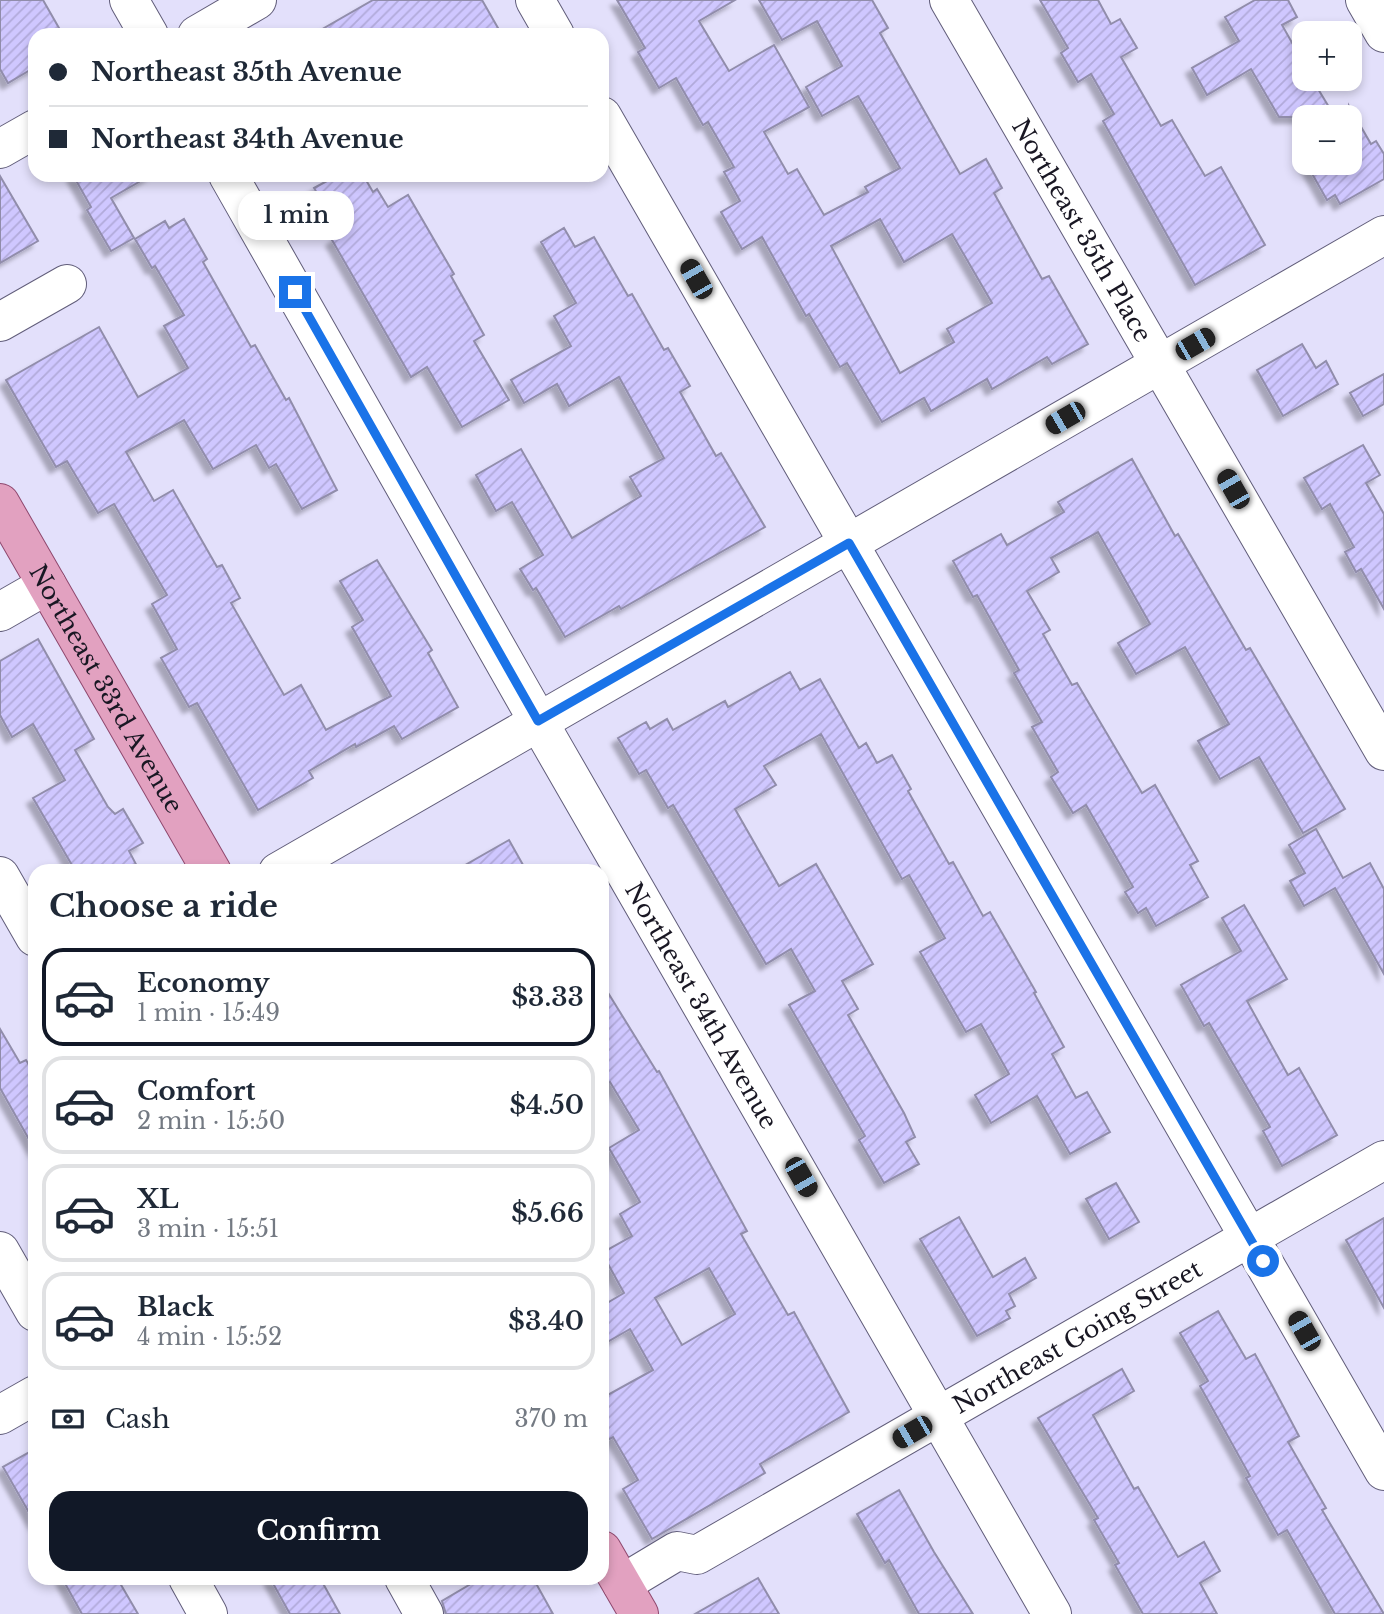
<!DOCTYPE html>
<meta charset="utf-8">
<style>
body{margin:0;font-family:"Libre Baskerville",serif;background:#f6f6f7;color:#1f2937;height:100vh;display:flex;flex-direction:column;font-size:26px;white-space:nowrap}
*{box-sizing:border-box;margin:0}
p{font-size:23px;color:#747a83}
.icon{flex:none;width:38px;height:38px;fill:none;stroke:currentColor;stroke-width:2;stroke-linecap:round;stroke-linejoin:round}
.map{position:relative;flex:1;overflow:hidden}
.drawer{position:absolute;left:28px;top:864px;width:581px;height:721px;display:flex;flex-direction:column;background:#fff;border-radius:21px;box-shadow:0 4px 10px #0003}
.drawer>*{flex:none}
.guide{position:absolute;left:28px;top:28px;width:581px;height:154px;border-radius:21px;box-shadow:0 4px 10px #0003;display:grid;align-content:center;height:154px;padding:0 21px;background:#fff}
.fabs{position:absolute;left:1292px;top:21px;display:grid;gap:14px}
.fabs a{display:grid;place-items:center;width:70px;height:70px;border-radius:14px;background:#fff;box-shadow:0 4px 10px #0003;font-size:35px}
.end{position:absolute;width:32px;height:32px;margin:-16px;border:9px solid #1a73e8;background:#fff;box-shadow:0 0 0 4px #fff}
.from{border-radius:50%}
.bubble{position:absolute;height:49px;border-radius:21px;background:#fff;box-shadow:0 4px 10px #0003;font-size:23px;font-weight:600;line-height:49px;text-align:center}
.car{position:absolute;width:21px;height:42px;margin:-21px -10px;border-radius:9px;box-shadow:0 0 5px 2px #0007;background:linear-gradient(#222 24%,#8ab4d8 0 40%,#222 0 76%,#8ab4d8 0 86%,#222 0)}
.guide b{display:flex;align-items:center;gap:24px;height:66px;font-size:26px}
.guide b+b{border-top:2px solid #e0e1e3}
.guide i{width:18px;height:18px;background:#1f2937}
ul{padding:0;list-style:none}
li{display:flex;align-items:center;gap:21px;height:98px;margin:0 14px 10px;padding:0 7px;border:4px solid #e0e1e3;border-radius:21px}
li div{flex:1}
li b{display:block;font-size:26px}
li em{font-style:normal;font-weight:600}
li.on{border-color:#111827}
li>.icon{width:63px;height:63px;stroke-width:1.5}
h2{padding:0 21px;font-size:32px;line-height:84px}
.pay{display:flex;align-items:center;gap:18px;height:77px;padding:0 21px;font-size:26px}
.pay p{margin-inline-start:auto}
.cta{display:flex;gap:14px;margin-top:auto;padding:14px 21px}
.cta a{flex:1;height:80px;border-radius:21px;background:#111827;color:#fff;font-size:28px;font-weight:600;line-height:80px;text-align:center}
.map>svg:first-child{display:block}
.building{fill:url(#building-hatch);stroke:#918dab;stroke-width:2;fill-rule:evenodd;filter:url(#shadow)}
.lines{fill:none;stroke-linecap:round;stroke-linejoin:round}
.minor-casing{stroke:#615d7a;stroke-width:40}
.major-casing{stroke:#8f486e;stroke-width:40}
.minor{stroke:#fff;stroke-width:38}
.major{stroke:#e2a1c0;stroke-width:38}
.route{stroke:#1a73e8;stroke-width:9}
.labels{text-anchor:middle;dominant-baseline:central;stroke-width:5;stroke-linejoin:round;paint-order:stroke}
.street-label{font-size:24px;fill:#191723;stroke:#e3e0fb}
</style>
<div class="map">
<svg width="1384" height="1614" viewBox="0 0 1384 1614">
<defs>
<pattern id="building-hatch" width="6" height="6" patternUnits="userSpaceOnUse" patternTransform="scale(1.75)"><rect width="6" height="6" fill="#cfc7ff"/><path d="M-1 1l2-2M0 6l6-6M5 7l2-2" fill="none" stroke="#b1aada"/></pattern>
<filter id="shadow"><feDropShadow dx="-6" dy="6" stdDeviation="2" flood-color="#0004"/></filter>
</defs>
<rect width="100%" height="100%" fill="#e3e0fb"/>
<!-- building -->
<g class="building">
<path d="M 0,0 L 43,0 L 63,35 L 35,35 L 35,67 L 8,83 L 0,69 Z"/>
<path d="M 373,0 L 482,0 L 502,35 L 312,35 Z"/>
<path d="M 617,0 L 735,0 L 699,21 L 729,71 L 774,45 L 809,107 L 764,132 L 788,174 L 797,169 L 824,215 L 868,192 L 865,187 L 900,168 L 858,96 L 822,116 L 806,87 L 842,66 L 817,21 L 782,40 L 759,0 L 872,0 L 888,28 L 880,33 L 960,174 L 986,159 L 1002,188 L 994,193 L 1042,279 L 1049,276 L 1088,344 L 1052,364 L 1047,357 L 992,389 L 987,379 L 931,411 L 924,398 L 882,422 L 847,363 L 840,367 L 809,314 L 806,316 L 762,237 L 742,249 L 721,212 L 740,201 L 724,172 L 734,167 L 708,122 L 703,125 L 676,78 L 659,88 L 638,52 L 645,48 ZM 880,219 L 904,262 L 952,234 L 992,303 L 947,329 L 954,342 L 900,373 L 831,246 Z"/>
<path d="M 1040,0 L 1098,0 L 1111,24 L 1120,19 L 1137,48 L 1121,57 L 1161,126 L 1172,120 L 1205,176 L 1221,167 L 1265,245 L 1195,285 L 1103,121 L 1114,114 L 1091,74 L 1078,82 L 1061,53 L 1068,48 Z"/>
<path d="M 1255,0 L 1288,0 L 1297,17 L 1282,25 L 1304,64 L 1304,79 L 1312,79 L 1335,117 L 1279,117 L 1251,69 L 1207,95 L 1192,68 L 1239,41 L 1225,17 Z"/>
<path d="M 1349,106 L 1371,144 L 1376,141 L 1384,154 L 1384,179 L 1340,204 L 1335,195 L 1327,200 L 1306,163 L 1349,163 Z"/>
<path d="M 73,175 L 151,175 L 111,198 L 134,238 L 111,251 L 87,210 L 91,207 Z"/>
<path d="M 338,175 L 363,175 L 373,192 L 377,189 L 388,207 L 408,195 L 454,274 L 451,276 L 484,335 L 474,341 L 509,400 L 462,427 L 427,367 L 411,377 L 332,240 L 341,234 L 314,188 Z"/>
<path d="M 0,176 L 38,241 L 0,263 Z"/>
<path d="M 184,219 L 207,259 L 203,262 L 251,347 L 255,345 L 286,400 L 289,398 L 337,490 L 302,509 L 276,464 L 269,468 L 256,445 L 213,469 L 184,420 L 126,452 L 154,501 L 173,490 L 217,567 L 222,565 L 240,598 L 231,603 L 284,695 L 301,685 L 326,730 L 391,696 L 352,627 L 363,620 L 340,581 L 377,560 L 432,650 L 428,653 L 458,707 L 402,739 L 394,726 L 356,747 L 355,744 L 309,771 L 313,778 L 258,810 L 197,703 L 189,707 L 161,658 L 177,649 L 152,604 L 167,595 L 114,504 L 98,513 L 67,461 L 56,467 L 6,380 L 99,327 L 138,397 L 188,368 L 164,326 L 184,315 L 155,266 L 152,268 L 135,239 L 165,221 L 169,228 Z"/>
<path d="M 564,228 L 575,247 L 594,237 L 628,296 L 632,294 L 664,350 L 668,348 L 690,386 L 680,392 L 716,456 L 721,453 L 765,527 L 621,609 L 619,606 L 565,637 L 536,588 L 533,590 L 520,569 L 543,555 L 512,502 L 496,511 L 476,475 L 521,449 L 572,538 L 641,496 L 630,477 L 664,458 L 619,377 L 569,406 L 557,384 L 524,403 L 511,380 L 571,346 L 554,316 L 576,303 L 541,242 Z"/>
<path d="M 1302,344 L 1316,368 L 1326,361 L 1338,384 L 1283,416 L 1257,370 Z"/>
<path d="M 1384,374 L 1384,404 L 1363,416 L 1350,393 Z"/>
<path d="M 1363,445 L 1380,475 L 1366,483 L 1384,514 L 1384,609 L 1361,569 L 1356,572 L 1345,552 L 1354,547 L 1330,504 L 1322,509 L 1304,478 Z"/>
<path d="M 1132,459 L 1175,536 L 1178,534 L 1246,650 L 1250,648 L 1345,809 L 1303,833 L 1259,757 L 1220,779 L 1198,741 L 1229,724 L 1185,647 L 1136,674 L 1118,643 L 1150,624 L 1098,532 L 1051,558 L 1059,572 L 1027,591 L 1050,630 L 1043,634 L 1072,685 L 1077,683 L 1142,793 L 1155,785 L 1198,861 L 1190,865 L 1208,897 L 1156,926 L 1146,908 L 1138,913 L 1125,892 L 1133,887 L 1086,805 L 1073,813 L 1051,777 L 1058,772 L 1032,727 L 1042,722 L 1014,673 L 1019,670 L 977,595 L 973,597 L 953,561 L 1001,534 L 1007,545 L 1064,512 L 1058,502 Z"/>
<path d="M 38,639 L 94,739 L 75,750 L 108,807 L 115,814 L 123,809 L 143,843 L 129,851 L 140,872 L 76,872 L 33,798 L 65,780 L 33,724 L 12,737 L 0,715 L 0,661 Z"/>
<path d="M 790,672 L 800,690 L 820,679 L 859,748 L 866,743 L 877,763 L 892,755 L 911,789 L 908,791 L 949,864 L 953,862 L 983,916 L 990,912 L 1036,992 L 1034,993 L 1064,1047 L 1052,1054 L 1076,1098 L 1087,1092 L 1110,1132 L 1070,1154 L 1037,1096 L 991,1123 L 975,1095 L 1009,1074 L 981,1024 L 966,1032 L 920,952 L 945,938 L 909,875 L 902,879 L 821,734 L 764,766 L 776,785 L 735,809 L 779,886 L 816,864 L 873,964 L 842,981 L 858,1009 L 848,1015 L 904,1113 L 915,1137 L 906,1142 L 919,1164 L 884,1183 L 859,1140 L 865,1136 L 789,1005 L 815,991 L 791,949 L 766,964 L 673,805 L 668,808 L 646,770 L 639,774 L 618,738 L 646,722 L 650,729 L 667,719 L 673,730 L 725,701 L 728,707 Z"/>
<path d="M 1316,829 L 1343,878 L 1370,863 L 1384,889 L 1384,974 L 1335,888 L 1304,906 L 1290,881 L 1305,873 L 1289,845 Z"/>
<path d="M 509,840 L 527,872 L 453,872 Z"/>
<path d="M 1244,905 L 1287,979 L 1247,1001 L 1288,1075 L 1299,1068 L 1337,1135 L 1282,1166 L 1263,1131 L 1270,1127 L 1209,1023 L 1204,1026 L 1181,985 L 1241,951 L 1222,918 Z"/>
<path d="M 602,983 L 657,1072 L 659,1071 L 747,1231 L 741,1234 L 788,1315 L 794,1312 L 849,1412 L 760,1464 L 765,1473 L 652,1539 L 623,1489 L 638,1480 L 613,1437 L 602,1443 L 602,1398 L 653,1370 L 630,1329 L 602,1345 L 602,1306 L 624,1293 L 602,1253 L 632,1236 L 620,1214 L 640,1202 L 609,1148 L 639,1130 L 610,1082 L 602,1086 ZM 709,1268 L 735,1314 L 682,1345 L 655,1298 Z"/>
<path d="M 0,1029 L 20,1063 L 26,1060 L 35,1075 L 35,1150 L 0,1088 Z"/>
<path d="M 1116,1183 L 1139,1222 L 1109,1239 L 1086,1199 Z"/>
<path d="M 959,1217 L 993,1277 L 1025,1258 L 1036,1278 L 1009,1294 L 1015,1306 L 1006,1311 L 1010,1318 L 977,1336 L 920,1239 Z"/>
<path d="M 1384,1218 L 1384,1308 L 1346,1240 Z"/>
<path d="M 1218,1311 L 1246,1359 L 1255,1354 L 1273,1387 L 1299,1436 L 1288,1442 L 1326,1508 L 1322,1510 L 1384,1614 L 1335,1614 L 1287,1530 L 1278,1535 L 1246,1478 L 1250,1476 L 1200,1386 L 1208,1381 L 1180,1333 Z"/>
<path d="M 1122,1369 L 1134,1391 L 1093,1415 L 1134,1489 L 1138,1487 L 1178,1557 L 1204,1542 L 1220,1571 L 1200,1583 L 1217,1614 L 1143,1614 L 1115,1565 L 1119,1563 L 1094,1520 L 1098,1518 L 1038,1418 Z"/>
<path d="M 35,1449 L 35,1523 L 3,1467 Z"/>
<path d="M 899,1490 L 934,1552 L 973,1614 L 919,1614 L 889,1560 L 885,1563 L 857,1514 Z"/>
<path d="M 62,1578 L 117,1578 L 138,1614 L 82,1614 Z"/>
<path d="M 270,1578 L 320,1578 L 340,1614 L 290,1614 Z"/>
<path d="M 481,1578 L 533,1578 L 553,1614 L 446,1614 L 442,1601 Z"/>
<path d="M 758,1578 L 779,1614 L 695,1614 Z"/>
</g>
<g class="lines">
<!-- minor casing -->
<g class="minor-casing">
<g id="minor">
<path d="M 129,0 L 149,35"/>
<path d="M 535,0 L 555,35"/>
<path id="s1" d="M 949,0 L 1384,751"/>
<path d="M 1365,0 L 1384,33"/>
<path d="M 197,35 L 257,0"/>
<path d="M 602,116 L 1384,1471"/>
<path d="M 0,149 L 35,129"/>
<path id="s2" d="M 228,175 L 538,721 L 1052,1614"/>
<path d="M 0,322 L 67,284"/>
<path d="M 0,612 L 47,585"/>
<path d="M 278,872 L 1384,235"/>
<path d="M 0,876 L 35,937"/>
<path d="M 0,1251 L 35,1312"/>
<path d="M 0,1415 L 35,1395"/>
<path d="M 188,1578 L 208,1614"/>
<path d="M 404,1578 L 424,1614"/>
<path id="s3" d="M 622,1584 L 677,1551 L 697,1555 L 1384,1160"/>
</g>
</g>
<!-- major casing -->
<g class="major-casing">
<g id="major">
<path id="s4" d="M 0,503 L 212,872"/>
<path d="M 602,1550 L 639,1614"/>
</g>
</g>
<!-- minor -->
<use href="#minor" class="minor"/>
<!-- major -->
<use href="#major" class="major"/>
</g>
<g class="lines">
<!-- route -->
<path class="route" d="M 295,292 L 538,721 L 849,543 L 1263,1261"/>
</g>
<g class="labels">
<!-- street labels -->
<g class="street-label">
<text stroke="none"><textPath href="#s1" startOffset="266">Northeast 35th Place</textPath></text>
<text stroke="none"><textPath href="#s4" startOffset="214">Northeast 33rd Avenue</textPath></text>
<text stroke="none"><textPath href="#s2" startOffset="956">Northeast 34th Avenue</textPath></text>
<text stroke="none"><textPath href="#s3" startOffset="523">Northeast Going Street</textPath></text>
</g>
</g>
</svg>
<div class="fabs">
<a>+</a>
<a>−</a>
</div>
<i class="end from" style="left:1263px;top:1261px"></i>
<i class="end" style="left:295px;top:292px"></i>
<div class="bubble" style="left:238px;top:191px;width:116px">1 min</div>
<i class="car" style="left:696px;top:279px;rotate:330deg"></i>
<i class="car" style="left:1195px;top:344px;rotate:60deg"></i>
<i class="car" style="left:1065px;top:418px;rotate:240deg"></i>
<i class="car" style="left:1233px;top:489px;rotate:330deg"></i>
<i class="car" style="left:801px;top:1177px;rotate:150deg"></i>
<i class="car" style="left:1304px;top:1331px;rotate:330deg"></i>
<i class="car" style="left:912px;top:1432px;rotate:240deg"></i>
<div class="guide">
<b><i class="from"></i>Northeast 35th Avenue</b>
<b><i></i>Northeast 34th Avenue</b>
</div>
<section class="drawer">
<h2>Choose a ride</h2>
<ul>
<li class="on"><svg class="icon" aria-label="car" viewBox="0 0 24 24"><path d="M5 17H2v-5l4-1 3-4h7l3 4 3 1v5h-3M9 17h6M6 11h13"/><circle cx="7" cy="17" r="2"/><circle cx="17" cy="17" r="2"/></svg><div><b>Economy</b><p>1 min · 15:49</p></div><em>$3.33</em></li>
<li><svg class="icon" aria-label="car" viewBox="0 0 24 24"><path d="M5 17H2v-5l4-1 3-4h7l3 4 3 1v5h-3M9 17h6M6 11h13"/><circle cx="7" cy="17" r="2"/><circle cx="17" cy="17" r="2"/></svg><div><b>Comfort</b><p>2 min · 15:50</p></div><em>$4.50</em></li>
<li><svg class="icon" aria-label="car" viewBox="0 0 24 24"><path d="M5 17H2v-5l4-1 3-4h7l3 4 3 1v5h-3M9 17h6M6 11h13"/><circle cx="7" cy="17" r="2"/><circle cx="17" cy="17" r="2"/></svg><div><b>XL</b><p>3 min · 15:51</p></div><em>$5.66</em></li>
<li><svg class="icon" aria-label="car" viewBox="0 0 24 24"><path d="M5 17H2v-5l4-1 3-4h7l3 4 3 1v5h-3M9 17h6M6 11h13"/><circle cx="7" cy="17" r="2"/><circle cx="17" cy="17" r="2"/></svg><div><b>Black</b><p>4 min · 15:52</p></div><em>$3.40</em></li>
</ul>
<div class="pay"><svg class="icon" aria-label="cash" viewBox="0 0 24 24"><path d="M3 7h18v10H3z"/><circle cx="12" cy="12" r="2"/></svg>Cash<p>370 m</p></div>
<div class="cta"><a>Confirm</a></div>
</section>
</div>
